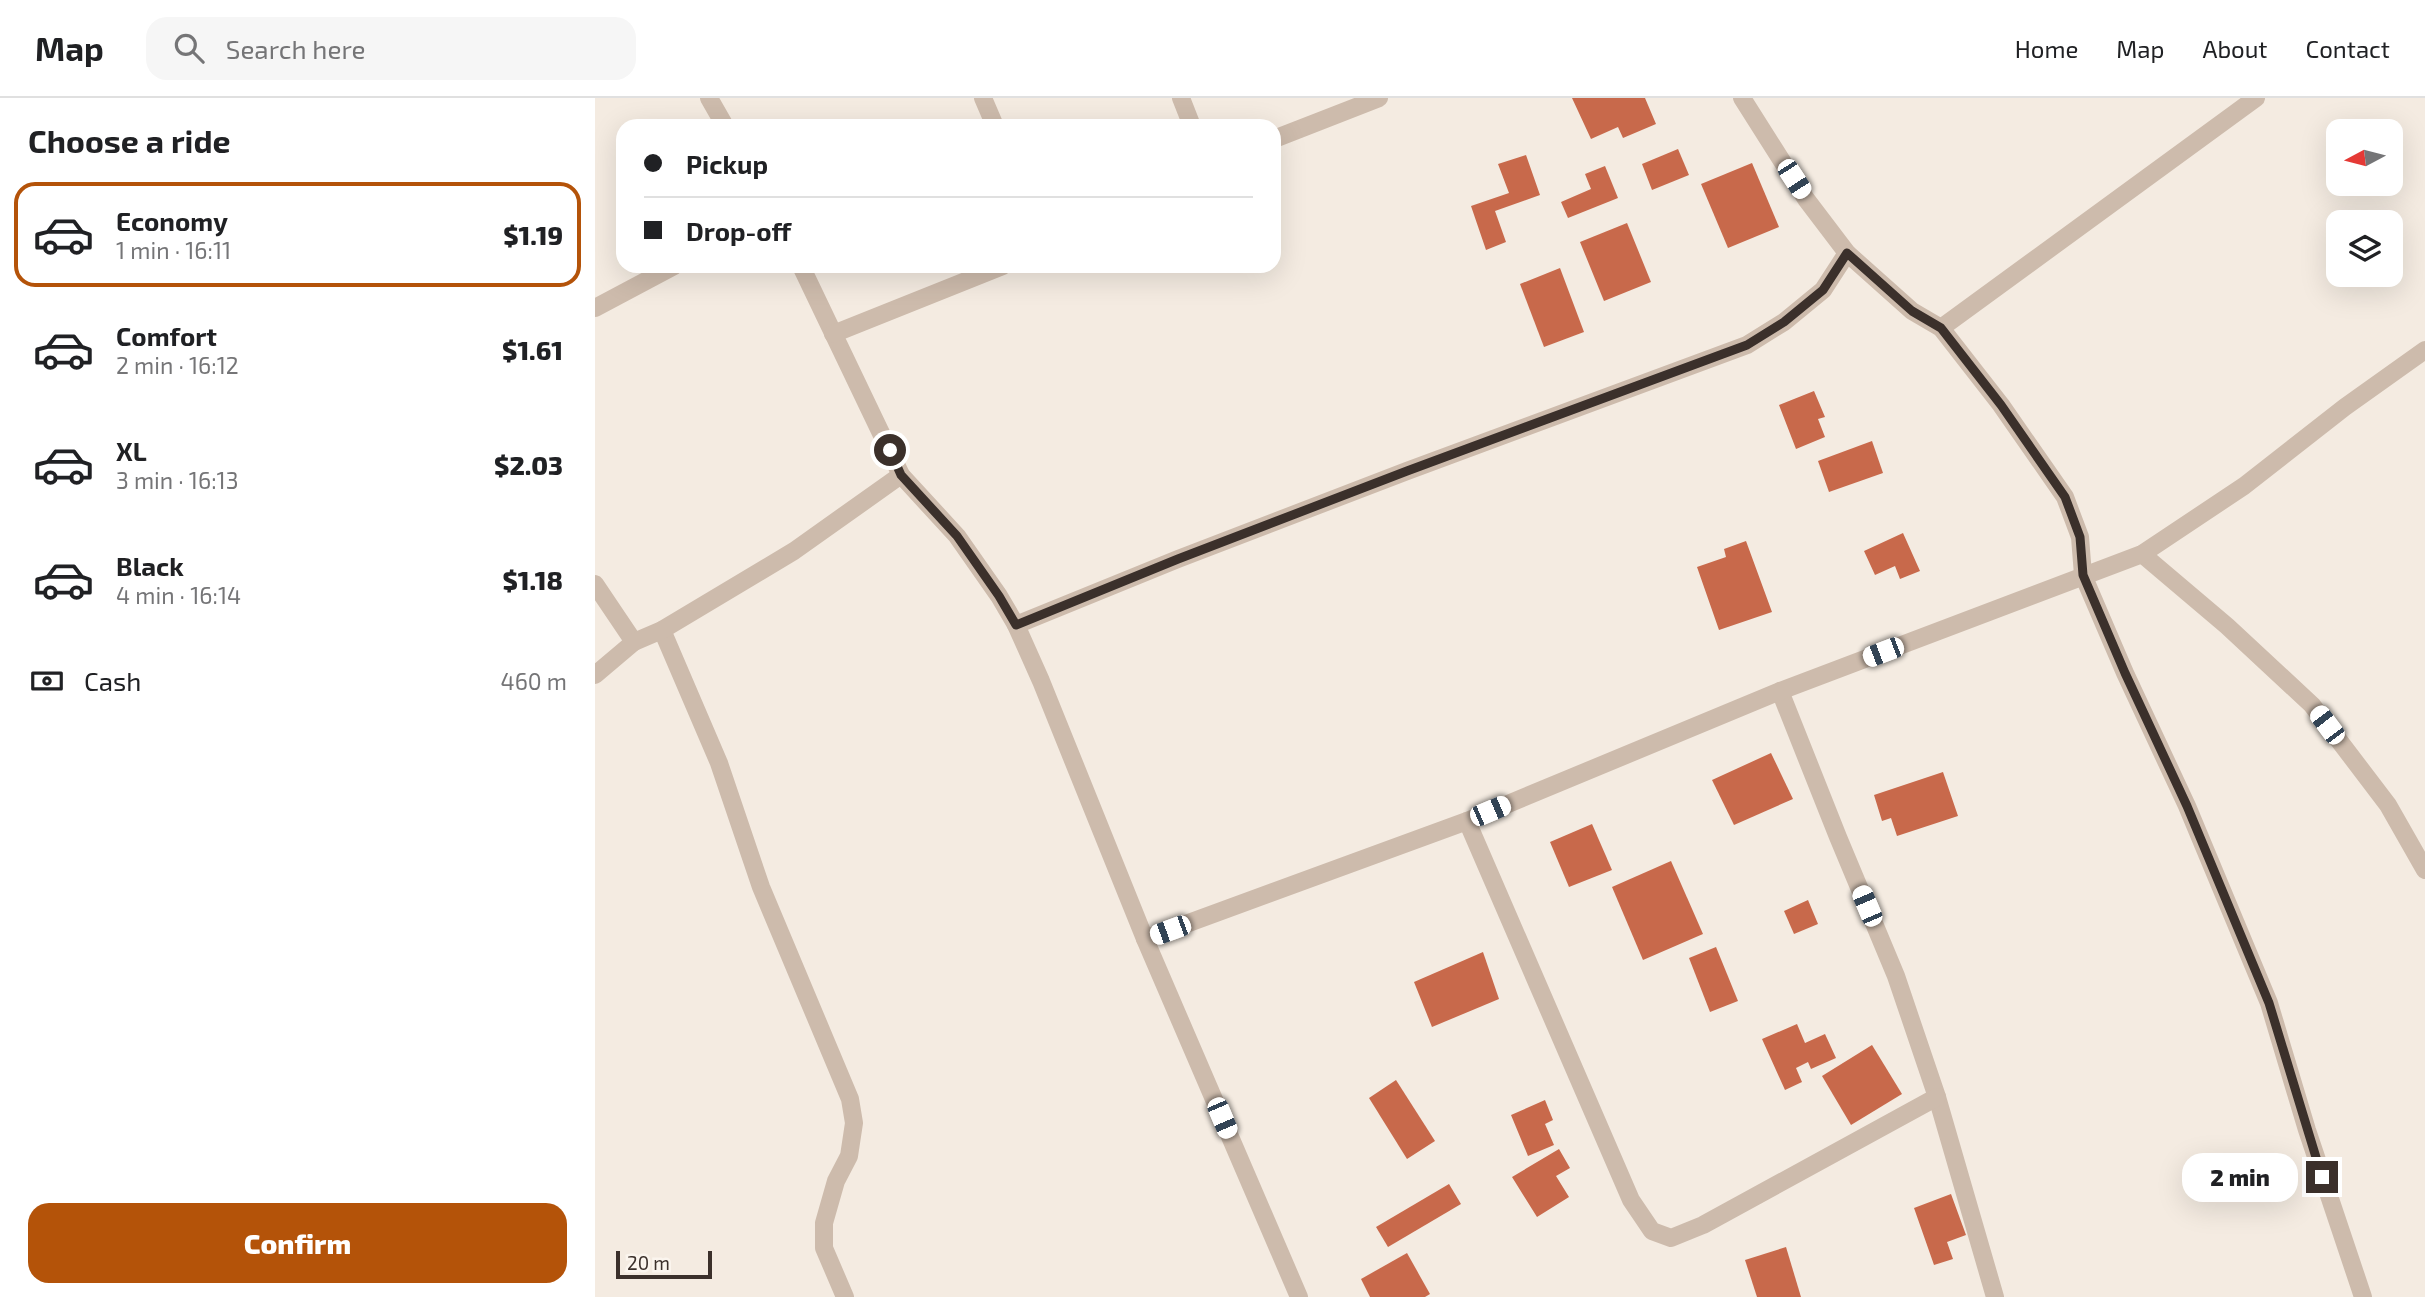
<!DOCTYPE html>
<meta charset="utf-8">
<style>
body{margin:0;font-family:"Exo 2",sans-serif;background:#f6f6f6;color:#202124;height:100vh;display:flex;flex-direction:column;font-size:26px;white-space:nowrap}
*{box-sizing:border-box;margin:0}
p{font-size:23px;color:#757577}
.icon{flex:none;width:38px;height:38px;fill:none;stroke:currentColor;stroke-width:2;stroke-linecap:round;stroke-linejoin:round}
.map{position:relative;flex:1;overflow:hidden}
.side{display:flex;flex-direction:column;background:#fff;width:595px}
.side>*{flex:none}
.guide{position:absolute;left:21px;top:21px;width:665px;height:154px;border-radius:21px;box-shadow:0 7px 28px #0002;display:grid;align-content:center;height:154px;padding:0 28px;background:#fff}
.needle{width:46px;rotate:263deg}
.controls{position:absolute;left:1731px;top:21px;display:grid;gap:14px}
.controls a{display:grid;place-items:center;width:77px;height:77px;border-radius:14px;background:#fff;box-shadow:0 7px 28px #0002;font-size:35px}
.scale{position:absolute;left:21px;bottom:18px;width:96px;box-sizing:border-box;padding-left:7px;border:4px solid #3b302b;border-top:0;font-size:19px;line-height:24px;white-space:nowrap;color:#3b302b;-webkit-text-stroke:5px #fbf5ee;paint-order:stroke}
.end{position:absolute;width:32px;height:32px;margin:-16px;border:9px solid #3b302b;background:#fff;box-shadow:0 0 0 4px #fff}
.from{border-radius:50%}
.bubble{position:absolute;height:49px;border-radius:21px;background:#fff;box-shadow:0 7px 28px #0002;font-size:23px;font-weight:800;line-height:49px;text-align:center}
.car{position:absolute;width:21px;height:42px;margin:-21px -10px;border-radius:9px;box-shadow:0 0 5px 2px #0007;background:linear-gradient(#fff 24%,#345 0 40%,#fff 0 76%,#345 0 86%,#fff 0)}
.guide b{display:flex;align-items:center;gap:24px;height:66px;font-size:26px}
.guide b+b{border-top:2px solid #e0e0e0}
.guide i{width:18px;height:18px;background:#202124}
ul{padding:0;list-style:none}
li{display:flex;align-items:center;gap:21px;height:105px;margin:0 14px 10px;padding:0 14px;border:4px solid transparent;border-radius:21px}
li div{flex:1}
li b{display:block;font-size:26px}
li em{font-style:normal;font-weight:800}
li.selected{border-color:#b45309}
li>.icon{width:63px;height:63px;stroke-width:1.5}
h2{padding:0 28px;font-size:32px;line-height:84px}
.pay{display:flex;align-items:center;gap:18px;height:77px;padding:0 28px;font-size:26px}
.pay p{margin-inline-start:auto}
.primary-button{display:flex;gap:14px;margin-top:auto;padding:14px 28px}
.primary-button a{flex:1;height:80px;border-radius:21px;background:#b45309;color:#fff;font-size:28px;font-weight:800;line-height:80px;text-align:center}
header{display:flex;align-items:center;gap:42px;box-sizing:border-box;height:98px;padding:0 35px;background:#fff;border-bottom:2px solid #e0e0e0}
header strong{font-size:33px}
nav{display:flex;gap:38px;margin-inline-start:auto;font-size:24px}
.search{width:490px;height:63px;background:#f6f6f6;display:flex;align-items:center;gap:18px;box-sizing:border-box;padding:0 24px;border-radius:21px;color:#757577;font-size:26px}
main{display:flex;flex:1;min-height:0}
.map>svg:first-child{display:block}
.building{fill:#c8694b}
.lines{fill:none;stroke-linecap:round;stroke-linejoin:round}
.minor{stroke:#cdbbac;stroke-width:18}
.route{stroke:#3b302b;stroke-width:9}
</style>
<header>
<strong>Map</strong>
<div class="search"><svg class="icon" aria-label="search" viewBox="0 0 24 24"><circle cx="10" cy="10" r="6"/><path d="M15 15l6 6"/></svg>Search here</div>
<nav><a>Home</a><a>Map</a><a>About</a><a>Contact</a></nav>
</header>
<main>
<section class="side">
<h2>Choose a ride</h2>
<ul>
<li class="selected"><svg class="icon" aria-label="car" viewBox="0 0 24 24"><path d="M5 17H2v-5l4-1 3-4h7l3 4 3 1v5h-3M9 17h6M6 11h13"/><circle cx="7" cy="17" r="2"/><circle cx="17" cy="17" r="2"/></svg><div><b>Economy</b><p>1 min · 16:11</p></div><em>$1.19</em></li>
<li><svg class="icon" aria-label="car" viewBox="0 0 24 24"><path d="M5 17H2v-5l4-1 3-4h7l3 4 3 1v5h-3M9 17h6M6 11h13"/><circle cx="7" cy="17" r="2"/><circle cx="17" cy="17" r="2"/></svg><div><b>Comfort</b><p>2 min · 16:12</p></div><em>$1.61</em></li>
<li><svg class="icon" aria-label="car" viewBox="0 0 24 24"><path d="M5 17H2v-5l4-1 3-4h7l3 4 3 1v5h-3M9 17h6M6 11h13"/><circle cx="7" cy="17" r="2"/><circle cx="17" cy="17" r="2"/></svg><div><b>XL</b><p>3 min · 16:13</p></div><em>$2.03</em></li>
<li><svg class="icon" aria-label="car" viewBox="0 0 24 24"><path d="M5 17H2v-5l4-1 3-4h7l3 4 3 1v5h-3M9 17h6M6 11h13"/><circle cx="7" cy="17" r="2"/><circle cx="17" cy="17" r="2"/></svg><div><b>Black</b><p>4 min · 16:14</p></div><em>$1.18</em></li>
</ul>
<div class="pay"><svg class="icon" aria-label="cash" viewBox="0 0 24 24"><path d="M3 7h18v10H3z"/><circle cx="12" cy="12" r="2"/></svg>Cash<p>460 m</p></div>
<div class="primary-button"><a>Confirm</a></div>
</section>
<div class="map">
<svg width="1830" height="1199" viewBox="0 0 1830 1199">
<rect width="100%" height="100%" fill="#f4ebe1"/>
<!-- building -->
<g class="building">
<path d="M 977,0 L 1050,0 L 1061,26 L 1028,40 L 1023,29 L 996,41 Z"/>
<path d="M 1083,51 L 1094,77 L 1057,92 L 1047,66 Z"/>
<path d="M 931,57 L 945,97 L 900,113 L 911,144 L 891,152 L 876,108 L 914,95 L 903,66 Z"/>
<path d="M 1157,65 L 1184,129 L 1133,150 L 1106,86 Z"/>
<path d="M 1010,68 L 1023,100 L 973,120 L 966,104 L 996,91 L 990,76 Z"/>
<path d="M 1032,125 L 1056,184 L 1009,203 L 985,144 Z"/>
<path d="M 965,170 L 989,234 L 949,249 L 925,186 Z"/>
<path d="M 1219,293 L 1230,319 L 1223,321 L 1230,339 L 1201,351 L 1184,307 Z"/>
<path d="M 1277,343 L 1288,375 L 1234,394 L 1223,363 Z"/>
<path d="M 1308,435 L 1325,473 L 1305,481 L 1300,468 L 1280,477 L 1269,453 Z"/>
<path d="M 1151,443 L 1177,514 L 1124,532 L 1102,469 L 1131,459 L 1129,451 Z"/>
<path d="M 1176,655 L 1198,701 L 1139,727 L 1117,682 Z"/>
<path d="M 1348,674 L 1363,718 L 1302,738 L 1296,720 L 1287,723 L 1279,697 Z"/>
<path d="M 997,726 L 1017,772 L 974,789 L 955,744 Z"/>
<path d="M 1076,763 L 1108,836 L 1048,862 L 1017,789 Z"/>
<path d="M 1213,802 L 1223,826 L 1199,836 L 1189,813 Z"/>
<path d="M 1121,849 L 1143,903 L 1115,914 L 1094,860 Z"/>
<path d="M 888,854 L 904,901 L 837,929 L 819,884 Z"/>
<path d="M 1202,926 L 1210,945 L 1230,936 L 1241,960 L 1216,971 L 1213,964 L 1201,970 L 1207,984 L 1190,992 L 1167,941 Z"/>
<path d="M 1277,947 L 1307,996 L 1256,1027 L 1227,978 Z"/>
<path d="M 801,982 L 840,1043 L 812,1061 L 774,1000 Z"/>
<path d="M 950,1002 L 958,1022 L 950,1026 L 959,1047 L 933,1058 L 916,1017 Z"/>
<path d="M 964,1051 L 975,1070 L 961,1078 L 974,1099 L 942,1119 L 917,1079 Z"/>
<path d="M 854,1086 L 866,1106 L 793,1149 L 781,1129 Z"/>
<path d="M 1356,1096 L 1371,1137 L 1352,1144 L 1358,1161 L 1339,1167 L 1319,1110 Z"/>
<path d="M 1191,1149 L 1206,1199 L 1162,1199 L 1150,1162 Z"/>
<path d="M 812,1155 L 835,1196 L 830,1199 L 775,1199 L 766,1181 Z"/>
</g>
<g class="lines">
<!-- minor -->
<g class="minor">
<path d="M 114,0 L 130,28"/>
<path d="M 388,0 L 400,28"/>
<path d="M 586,0 L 597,28"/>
<path d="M 1147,0 L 1211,101 L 1252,155 L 1317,213 L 1346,230 L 1406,307 L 1470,399 L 1485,439 L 1488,477 L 1530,575 L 1592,708 L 1674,905 L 1712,1032 L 1768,1199"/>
<path d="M 679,41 L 784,0"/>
<path d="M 206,168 L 306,377 L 362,438 L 404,498 L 421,527 L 446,583 L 550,841 L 704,1199"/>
<path d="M 0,210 L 79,168"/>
<path d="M 1346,230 L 1661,0"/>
<path d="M 238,236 L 408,168"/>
<path d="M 1547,456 L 1632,528 L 1717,607 L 1793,707 L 1830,772"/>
<path d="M 0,486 L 39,544"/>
<path d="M 421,527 L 583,461 L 812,373 L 1152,247 L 1189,224 L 1228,192 L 1252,155"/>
<path d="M 67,532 L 124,665 L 166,789 L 255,1001 L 259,1025 L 254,1058 L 241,1083 L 229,1125 L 229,1150 L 250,1199"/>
<path d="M 0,577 L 39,544 L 67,532 L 199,453 L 306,377"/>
<path d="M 1185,593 L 1243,739 L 1301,878 L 1342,999 L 1400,1199"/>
<path d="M 872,723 L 1036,1102 L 1057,1133 L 1076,1140 L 1108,1127 L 1342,999"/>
<path d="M 550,841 L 872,723 L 1185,593 L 1547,456 L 1649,388 L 1750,309 L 1830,252"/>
</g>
</g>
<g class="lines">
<!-- route -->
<path class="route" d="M 295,352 L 306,377 L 362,438 L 404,498 L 421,527 L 583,461 L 812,373 L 1152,247 L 1189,224 L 1228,192 L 1252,155 L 1317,213 L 1346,230 L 1406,307 L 1470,399 L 1485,439 L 1488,477 L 1530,575 L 1592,708 L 1674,905 L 1727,1079"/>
</g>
</svg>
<div class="controls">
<a><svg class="needle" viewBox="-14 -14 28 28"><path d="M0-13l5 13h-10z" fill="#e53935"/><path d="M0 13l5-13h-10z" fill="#757577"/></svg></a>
<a><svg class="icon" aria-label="layers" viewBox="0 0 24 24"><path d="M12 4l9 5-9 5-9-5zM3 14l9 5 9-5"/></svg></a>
</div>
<div class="scale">20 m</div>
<i class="end from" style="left:295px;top:352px"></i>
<i class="end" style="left:1727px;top:1079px"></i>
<div class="bubble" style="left:1587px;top:1055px;width:116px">2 min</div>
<i class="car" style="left:1199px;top:81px;rotate:147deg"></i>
<i class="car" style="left:1288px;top:554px;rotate:249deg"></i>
<i class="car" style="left:1732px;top:627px;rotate:323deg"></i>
<i class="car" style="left:895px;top:713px;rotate:67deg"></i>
<i class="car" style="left:1272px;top:808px;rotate:337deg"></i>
<i class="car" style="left:575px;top:832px;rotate:250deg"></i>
<i class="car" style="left:627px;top:1020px;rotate:157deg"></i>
<div class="guide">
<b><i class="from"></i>Pickup</b>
<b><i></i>Drop-off</b>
</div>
</div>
</main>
